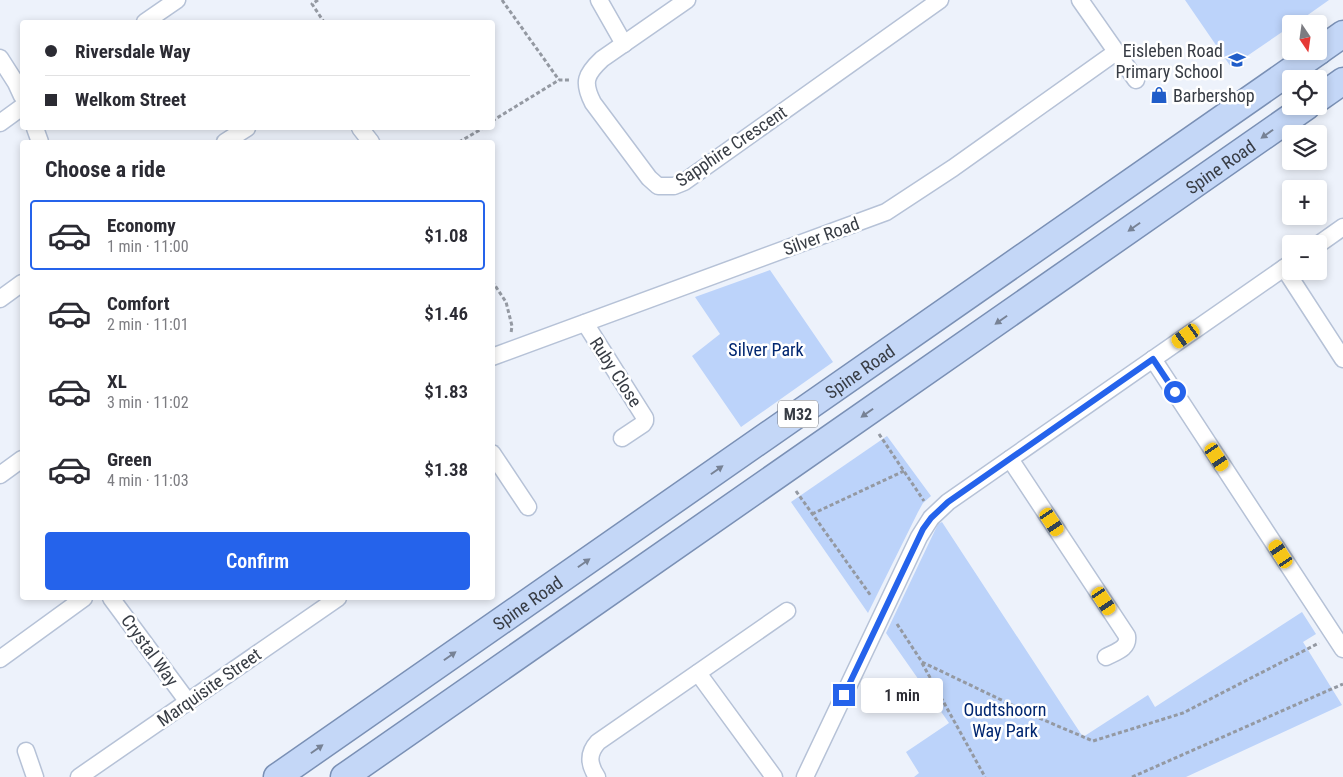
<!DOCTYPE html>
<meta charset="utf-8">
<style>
body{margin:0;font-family:"Roboto Condensed",sans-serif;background:#f7f7f7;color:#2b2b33;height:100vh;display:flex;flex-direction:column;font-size:19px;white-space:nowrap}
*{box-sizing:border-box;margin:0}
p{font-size:16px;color:#7c7c81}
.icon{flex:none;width:28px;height:28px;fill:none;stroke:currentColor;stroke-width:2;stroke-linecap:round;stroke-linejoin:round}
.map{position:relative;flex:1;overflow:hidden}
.details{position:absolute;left:20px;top:140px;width:475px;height:460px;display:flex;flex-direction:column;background:#fff;border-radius:5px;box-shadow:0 2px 8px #0003}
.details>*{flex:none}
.hud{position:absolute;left:20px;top:20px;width:475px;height:110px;border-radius:5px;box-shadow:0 2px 8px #0003;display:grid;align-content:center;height:110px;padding:0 25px;background:#fff}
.needle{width:32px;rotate:167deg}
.buttons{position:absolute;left:1282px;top:15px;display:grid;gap:10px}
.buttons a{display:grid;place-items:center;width:45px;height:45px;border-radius:5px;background:#fff;box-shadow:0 2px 8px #0003;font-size:25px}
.end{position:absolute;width:22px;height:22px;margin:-11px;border:6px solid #2563eb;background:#fff;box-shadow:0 0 0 2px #fff}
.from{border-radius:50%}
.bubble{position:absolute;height:35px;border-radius:5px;background:#fff;box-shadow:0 2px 8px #0003;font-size:16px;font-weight:600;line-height:35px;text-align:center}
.car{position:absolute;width:15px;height:30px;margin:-15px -8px;border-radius:6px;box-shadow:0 0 4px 1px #0007;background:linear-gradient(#f5c518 24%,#345 0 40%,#f5c518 0 76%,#345 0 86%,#f5c518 0)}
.hud b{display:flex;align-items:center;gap:18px;height:48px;font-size:19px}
.hud b+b{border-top:1px solid #e1e1e2}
.hud i{width:12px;height:12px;background:#2b2b33}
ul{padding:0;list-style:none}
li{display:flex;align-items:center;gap:15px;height:70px;margin:0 10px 8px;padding:0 15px;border:2px solid transparent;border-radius:5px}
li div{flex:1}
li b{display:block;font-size:19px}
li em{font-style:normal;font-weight:600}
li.active{border-color:#2563eb}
li>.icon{width:45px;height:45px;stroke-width:1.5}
h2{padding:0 25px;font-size:22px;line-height:60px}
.primary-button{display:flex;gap:10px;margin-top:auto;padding:10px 25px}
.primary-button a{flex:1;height:58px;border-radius:5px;background:#2563eb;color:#fff;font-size:20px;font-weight:600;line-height:58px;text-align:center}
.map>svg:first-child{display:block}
.green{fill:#bcd3fa}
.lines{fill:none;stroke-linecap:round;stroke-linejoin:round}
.minor-casing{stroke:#b6c2d7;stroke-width:19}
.primary-casing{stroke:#7a90b5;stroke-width:29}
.path{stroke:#9499a2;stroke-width:3;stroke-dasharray:4 2.5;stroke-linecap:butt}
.minor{stroke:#fff;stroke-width:16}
.primary{stroke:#c4d7f7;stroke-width:26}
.oneway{fill:#778295}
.route{stroke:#2563eb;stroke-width:6}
.labels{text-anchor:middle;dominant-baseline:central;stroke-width:5;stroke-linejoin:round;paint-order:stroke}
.shield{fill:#fff;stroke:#74777d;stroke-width:1}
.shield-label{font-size:16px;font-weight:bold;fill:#383d45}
.poi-label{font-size:18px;fill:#383d45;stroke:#fff;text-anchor:end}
.street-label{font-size:18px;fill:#383d45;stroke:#fff}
.park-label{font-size:18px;fill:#002670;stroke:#fff}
</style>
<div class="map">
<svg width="1343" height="777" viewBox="0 0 1343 777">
<rect width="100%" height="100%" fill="#edf2fb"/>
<!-- green -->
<g class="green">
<path d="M 1185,0 L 1329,0 L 1295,24 L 1291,24 L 1291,26 L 1231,67 Z"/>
<path d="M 770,270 L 833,362 L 741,427 L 692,356 L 720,334 L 695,297 Z"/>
<path d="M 887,436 L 931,496 L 923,503 L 918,512 L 868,613 L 791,502 Z"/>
<path d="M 942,522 L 1083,737 L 1148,695 L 1155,707 L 1302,612 L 1316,634 L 1303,642 L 1342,705 L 1186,777 L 914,777 L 919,773 L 906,752 L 949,723 L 886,633 L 938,524 Z"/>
</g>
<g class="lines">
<!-- minor casing -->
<g class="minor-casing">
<g id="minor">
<path d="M 599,0 L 624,44"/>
<path d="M 687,0 L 602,59 C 586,74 582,82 593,103 L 649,178 L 658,186 L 674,186 L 684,182 L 940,0"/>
<path d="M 1080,0 L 1136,80"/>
<path d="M 145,22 L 177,0"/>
<path d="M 0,58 L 16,83 L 22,96"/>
<path d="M 0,123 L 22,107"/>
<path d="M 35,128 L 40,142"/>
<path d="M 360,128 L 371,142"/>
<path d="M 225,142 L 247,128"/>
<path d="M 1319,244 L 1343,227"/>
<path d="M 1284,268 L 1343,359"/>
<path d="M 0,299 L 22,283"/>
<path d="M 585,323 L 645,418 L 645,421 L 643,424 L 622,438"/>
<path d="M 492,357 L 886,212 L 953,168 L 1116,52"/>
<path d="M 1153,359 L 1343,649"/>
<path d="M 492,453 L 528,507"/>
<path d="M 1010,459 L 1127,636 C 1129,649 1115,652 1106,657"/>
<path d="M 0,475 L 22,459"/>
<path d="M 111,598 L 188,702"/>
<path d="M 0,659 L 84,598"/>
<path d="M 698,673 L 774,777"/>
<path d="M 26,751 L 35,777"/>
<path d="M 79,777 L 338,598"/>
<path d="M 597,777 C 589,765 587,754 598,742 L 787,611"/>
<path d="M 805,777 L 919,537 L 931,518 L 948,502 L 1291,263"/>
</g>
</g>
<!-- primary casing -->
<g class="primary-casing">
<g id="primary">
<path d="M 1319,51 L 1343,34"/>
<path d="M 1319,98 L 1343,81"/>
<path id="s1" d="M 277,777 L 1319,51"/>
<path id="s2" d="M 344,777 L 1307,106"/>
</g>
</g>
<!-- path -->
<g class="path">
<path d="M 318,0 L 312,4 L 324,22"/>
<path d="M 502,0 L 559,80"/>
<path d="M 492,121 L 559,80 L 571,80"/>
<path d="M 459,142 L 483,128"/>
<path d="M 492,281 L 506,302 L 512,326 L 511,333"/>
<path d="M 879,434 L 924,501"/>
<path d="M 796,491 L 871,596"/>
<path d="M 812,514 L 904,471"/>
<path d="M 897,624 L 922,662 L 1039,718 L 1093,741 L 1183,713 L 1319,643"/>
<path d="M 922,663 L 985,777"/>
<path d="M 1132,777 L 1343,684"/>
</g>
<!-- minor -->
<use href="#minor" class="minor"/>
<!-- primary -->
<use href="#primary" class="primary"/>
</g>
<!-- one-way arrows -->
<defs><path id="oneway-solid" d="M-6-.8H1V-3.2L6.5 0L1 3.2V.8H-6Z" transform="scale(1.25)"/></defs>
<g class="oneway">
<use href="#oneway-solid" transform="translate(1267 134) rotate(145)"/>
<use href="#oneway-solid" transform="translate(1134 227) rotate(145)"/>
<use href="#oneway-solid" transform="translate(1001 320) rotate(145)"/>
<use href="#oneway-solid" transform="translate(867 413) rotate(145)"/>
<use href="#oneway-solid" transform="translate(717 470) rotate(-35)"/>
<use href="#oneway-solid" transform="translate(584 563) rotate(-35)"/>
<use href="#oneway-solid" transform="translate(450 656) rotate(-35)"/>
<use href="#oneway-solid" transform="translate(317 749) rotate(-35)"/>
</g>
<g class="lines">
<!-- route -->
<path class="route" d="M 844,695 L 923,529 L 931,518 L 948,502 L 1153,359 L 1175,392"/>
</g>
<!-- icons -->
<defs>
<g id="school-bare" transform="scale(1.35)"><path d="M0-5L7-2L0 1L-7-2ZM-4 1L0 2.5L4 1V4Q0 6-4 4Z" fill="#205dc9" stroke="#fff" stroke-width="2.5" paint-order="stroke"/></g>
<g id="shop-bare" transform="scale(1.35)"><path d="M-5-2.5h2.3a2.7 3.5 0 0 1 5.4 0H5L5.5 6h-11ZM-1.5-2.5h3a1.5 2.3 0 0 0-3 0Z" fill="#205dc9" stroke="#fff" stroke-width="2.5" paint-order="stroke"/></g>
</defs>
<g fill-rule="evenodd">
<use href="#school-bare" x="1237" y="60"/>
<use href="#shop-bare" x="1159" y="95"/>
</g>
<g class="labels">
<!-- shield labels -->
<rect class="shield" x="778" y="400.5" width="40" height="27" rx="4"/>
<g class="shield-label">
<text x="798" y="414">M32</text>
</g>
<!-- poi labels -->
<g class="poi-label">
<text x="1223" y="50">Eisleben Road<tspan x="1223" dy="21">Primary School</tspan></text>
<text x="1173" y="95" text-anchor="start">Barbershop</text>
</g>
<!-- street labels -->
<g class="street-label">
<text transform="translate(731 146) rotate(-34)">Sapphire Crescent</text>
<text stroke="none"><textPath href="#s2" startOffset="1068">Spine Road</textPath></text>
<text transform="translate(821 236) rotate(-20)">Silver Road</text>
<text stroke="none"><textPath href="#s1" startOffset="710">Spine Road</textPath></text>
<text transform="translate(616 372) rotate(57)">Ruby Close</text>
<text stroke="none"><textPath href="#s1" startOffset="305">Spine Road</textPath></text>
<text transform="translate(150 650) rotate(54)">Crystal Way</text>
<text transform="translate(209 687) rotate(-35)">Marquisite Street</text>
</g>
<!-- park labels -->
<g class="park-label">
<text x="766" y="349">Silver Park</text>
<text x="1005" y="709">Oudtshoorn<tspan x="1005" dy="21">Way Park</tspan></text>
</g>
</g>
</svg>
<div class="buttons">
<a><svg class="needle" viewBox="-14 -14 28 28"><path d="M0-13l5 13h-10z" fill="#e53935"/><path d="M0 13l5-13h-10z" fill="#7c7c81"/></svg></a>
<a><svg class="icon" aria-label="locate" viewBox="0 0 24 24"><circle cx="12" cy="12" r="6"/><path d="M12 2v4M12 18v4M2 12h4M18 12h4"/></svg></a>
<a><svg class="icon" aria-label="layers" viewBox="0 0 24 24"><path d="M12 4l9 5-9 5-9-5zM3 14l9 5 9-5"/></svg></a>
<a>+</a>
<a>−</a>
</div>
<i class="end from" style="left:1175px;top:392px"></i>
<i class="end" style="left:844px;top:695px"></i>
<div class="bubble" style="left:861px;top:678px;width:82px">1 min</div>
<i class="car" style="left:1186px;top:336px;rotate:235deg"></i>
<i class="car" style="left:1217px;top:457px;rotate:147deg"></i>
<i class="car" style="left:1052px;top:522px;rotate:146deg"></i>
<i class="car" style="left:1281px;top:554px;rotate:327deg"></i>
<i class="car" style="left:1104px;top:601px;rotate:146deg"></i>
<div class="hud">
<b><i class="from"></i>Riversdale Way</b>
<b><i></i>Welkom Street</b>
</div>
<section class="details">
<h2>Choose a ride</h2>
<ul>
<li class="active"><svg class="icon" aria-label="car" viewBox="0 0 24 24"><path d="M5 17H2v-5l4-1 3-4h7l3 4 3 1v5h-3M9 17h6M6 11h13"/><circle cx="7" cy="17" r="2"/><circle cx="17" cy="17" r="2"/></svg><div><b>Economy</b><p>1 min · 11:00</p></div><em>$1.08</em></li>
<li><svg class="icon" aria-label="car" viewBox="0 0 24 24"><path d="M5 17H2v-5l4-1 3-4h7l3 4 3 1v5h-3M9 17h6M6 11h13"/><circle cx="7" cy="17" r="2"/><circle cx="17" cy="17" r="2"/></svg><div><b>Comfort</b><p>2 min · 11:01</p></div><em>$1.46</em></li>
<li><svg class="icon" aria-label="car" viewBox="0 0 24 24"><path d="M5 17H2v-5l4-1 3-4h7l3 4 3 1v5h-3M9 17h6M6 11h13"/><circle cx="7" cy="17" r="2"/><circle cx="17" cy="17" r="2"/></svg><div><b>XL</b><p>3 min · 11:02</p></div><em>$1.83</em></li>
<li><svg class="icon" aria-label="car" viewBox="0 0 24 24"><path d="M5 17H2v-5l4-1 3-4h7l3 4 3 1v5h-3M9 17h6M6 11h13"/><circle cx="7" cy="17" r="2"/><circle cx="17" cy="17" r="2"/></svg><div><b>Green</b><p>4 min · 11:03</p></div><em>$1.38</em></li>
</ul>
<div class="primary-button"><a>Confirm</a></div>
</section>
</div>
